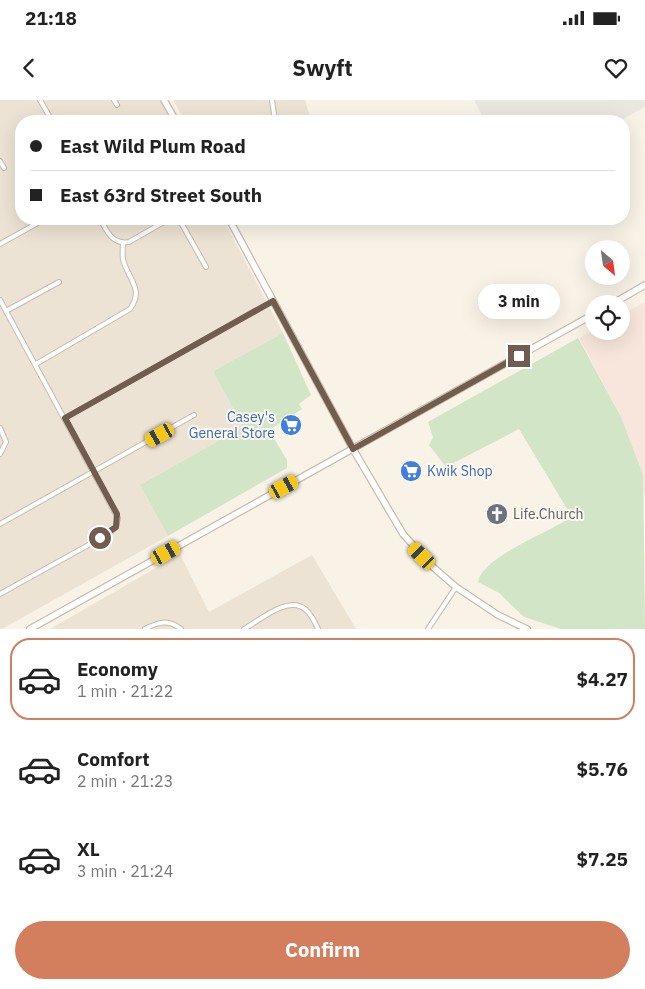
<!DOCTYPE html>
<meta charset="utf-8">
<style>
body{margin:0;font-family:"IBM Plex Sans",sans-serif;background:#f2f2f2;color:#222;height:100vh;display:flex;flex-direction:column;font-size:19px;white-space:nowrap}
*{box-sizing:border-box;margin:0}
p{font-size:16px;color:#767676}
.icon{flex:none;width:28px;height:28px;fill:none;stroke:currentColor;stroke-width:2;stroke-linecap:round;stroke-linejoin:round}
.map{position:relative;height:529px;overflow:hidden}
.drawer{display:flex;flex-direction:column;background:#fff;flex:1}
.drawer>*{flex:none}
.top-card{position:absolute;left:15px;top:15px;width:615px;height:110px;border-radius:20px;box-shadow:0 5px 20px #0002;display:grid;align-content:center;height:110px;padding:0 15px;background:#fff}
.needle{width:32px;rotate:151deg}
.controls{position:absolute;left:585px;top:140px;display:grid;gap:10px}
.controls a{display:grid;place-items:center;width:45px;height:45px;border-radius:50%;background:#fff;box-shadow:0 5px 20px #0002;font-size:25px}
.end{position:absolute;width:22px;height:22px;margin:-11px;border:6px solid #705d4f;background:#fff;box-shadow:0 0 0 2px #fff}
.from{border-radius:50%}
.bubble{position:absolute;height:35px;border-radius:18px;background:#fff;box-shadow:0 5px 20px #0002;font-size:16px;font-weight:700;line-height:35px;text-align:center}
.car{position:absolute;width:15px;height:30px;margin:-15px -8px;border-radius:6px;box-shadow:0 0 4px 1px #0007;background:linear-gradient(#f5c518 24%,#345 0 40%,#f5c518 0 76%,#345 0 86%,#f5c518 0)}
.top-card b{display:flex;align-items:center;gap:18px;height:48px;font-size:19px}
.top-card b+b{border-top:1px solid #e0e0e0}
.top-card i{width:12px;height:12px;background:#222}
ul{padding:9px 0 0;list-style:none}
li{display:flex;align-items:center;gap:15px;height:82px;margin:0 10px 8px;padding:0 5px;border:2px solid transparent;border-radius:20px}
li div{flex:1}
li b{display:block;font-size:19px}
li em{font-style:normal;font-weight:700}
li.active{border-color:#d37e5c}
li>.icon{width:45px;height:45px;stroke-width:1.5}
.button{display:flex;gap:10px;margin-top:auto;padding:10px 15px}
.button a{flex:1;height:58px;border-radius:30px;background:#d37e5c;color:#fff;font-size:20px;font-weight:700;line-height:58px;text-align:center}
.status{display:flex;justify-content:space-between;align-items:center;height:35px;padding:0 25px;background:#fff;direction:ltr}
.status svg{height:14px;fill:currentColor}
header{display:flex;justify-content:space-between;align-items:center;height:65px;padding:0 15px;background:#fff;font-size:22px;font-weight:700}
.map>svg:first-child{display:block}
.residential{fill:#ede3d4}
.commercial{fill:#f8e6dc}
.industrial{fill:#eae6e0}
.green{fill:#d2e5c7}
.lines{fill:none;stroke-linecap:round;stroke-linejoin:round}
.minor-casing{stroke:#c7baad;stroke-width:6}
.secondary-casing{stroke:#cabbab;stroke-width:8}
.minor{stroke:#fff;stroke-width:4}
.secondary{stroke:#fff;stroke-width:5.5}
.route{stroke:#705d4f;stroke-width:6}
.labels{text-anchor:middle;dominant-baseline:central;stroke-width:4;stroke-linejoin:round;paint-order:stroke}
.shop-label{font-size:14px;fill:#366cbe;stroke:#fdf7ed;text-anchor:end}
.worship-label{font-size:14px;fill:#5b616d;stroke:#fdf7ed;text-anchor:start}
</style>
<div class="status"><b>21:18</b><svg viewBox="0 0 49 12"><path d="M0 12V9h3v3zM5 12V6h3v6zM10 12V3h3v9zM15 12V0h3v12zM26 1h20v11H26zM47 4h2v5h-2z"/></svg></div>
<header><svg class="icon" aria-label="back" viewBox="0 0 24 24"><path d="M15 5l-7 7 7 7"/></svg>Swyft<svg class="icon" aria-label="heart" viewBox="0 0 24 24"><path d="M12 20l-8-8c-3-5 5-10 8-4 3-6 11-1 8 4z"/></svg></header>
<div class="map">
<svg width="645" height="529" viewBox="0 0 645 529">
<rect width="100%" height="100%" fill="#f9f3e7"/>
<!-- residential -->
<g class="residential">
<path d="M 0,0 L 160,0 L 168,15 L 157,21 L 21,21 L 21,119 L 223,119 L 283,233 L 213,271 L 243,327 L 140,385 L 168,436 L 2,529 L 0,529 Z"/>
<path d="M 173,0 L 305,0 L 311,21 L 185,21 Z"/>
<path d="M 180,454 L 209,512 L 312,455 L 356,529 L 50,529 Z"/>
</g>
<!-- commercial -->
<path class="commercial" d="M 645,202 L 645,396 L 621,317 L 579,238 L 594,230 L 621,231 L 621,215 Z"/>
<!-- industrial -->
<path class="industrial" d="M 474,0 L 645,0 L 645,7 L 619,21 L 485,21 Z"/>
<!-- green -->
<g class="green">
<path d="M 283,233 L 311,295 L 299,304 L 302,309 L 272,328 L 270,332 L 287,360 L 287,368 L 168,436 L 140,385 L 243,327 L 213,271 Z"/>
<path d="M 578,238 L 621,317 L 643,375 L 645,529 L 561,529 L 524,517 L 499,493 L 478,482 C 482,457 551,431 572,417 L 519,329 L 446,367 L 429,345 L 433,337 L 428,322 Z"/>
</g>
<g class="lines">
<!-- minor casing -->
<g class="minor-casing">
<g id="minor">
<path d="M 40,0 L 52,21"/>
<path d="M 114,0 L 117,5"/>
<path d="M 272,0 L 275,21"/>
<path d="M 0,61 L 4,68"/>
<path d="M 100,119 C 107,131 112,145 129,142 L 169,119"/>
<path d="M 179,119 L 206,167"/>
<path d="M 0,144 L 45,119"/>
<path d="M 0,200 L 118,418 L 116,427 L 110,433 L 0,494"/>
<path d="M 6,211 L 59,182"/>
<path d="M 36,264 L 130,209 C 145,189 127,178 123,159 C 122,154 123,148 123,143"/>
<path d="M 65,318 L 273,201"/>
<path d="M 0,328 L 6,342 L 0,354"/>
<path d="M 0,424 L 194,315"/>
<path d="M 145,529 C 158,522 168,519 181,529"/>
<path d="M 244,529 C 259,521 288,495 305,509 C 311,514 315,522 318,529"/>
<path d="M 428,529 L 456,487"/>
</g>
</g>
<!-- secondary casing -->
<g class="secondary-casing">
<g id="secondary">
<path d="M 164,0 L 176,21"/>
<path d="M 229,119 L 353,349 L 403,434 L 433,467 L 456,487 L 498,515 L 527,529"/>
<path d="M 612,204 L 645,185"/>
<path d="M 30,529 L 594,214"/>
</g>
</g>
<!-- minor -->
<use href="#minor" class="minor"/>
<!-- secondary -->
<use href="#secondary" class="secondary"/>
</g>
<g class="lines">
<!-- route -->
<path class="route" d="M 100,438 L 116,427 L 117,414 L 65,318 L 273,201 L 353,349 L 519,256"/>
</g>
<!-- icons -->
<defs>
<g id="supermarket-disc" transform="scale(1.125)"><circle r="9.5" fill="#3f7fe0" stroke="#fdf7ed"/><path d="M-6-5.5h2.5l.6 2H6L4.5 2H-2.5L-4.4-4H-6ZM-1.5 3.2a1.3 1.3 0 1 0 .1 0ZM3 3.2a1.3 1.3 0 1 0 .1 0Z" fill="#fff"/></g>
<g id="church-disc" transform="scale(1.125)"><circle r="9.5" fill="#6b7280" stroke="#fdf7ed"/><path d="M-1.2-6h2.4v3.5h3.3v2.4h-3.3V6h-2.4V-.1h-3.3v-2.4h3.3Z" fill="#fff"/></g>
</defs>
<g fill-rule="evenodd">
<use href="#supermarket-disc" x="291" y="325"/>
<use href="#supermarket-disc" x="411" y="371"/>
<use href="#church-disc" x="497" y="414"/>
</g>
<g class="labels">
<!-- shop labels -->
<g class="shop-label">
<text x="275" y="317">Casey's<tspan x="275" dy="16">General Store</tspan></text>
<text x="427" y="371" text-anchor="start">Kwik Shop</text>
</g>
<!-- worship labels -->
<g class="worship-label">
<text x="513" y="414">Life.Church</text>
</g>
</g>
</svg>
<div class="controls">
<a><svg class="needle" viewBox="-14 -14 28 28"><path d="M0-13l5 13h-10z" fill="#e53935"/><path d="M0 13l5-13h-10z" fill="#767676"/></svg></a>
<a><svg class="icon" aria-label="locate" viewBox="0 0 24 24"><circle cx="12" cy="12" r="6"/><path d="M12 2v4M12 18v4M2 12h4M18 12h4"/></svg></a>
</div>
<i class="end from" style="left:100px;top:438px"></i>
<i class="end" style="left:519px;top:256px"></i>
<div class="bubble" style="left:478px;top:184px;width:82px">3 min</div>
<i class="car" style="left:160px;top:335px;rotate:241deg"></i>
<i class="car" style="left:284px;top:387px;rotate:61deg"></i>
<i class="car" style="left:166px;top:453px;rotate:61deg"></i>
<i class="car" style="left:422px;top:456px;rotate:315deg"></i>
<div class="top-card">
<b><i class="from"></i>East Wild Plum Road</b>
<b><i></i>East 63rd Street South</b>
</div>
</div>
<section class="drawer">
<ul>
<li class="active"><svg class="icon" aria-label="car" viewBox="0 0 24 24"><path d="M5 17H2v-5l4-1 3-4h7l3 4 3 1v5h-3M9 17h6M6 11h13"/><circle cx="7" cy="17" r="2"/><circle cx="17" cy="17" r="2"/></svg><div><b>Economy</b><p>1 min · 21:22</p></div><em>$4.27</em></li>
<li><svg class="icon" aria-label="car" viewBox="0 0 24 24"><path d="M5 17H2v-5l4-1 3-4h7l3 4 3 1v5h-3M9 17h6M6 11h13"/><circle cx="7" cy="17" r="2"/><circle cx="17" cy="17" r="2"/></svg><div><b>Comfort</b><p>2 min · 21:23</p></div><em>$5.76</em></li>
<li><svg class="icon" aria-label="car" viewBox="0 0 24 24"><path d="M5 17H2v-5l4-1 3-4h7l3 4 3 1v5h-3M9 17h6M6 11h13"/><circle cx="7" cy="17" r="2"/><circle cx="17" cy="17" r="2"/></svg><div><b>XL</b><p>3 min · 21:24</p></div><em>$7.25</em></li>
</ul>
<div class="button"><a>Confirm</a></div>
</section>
